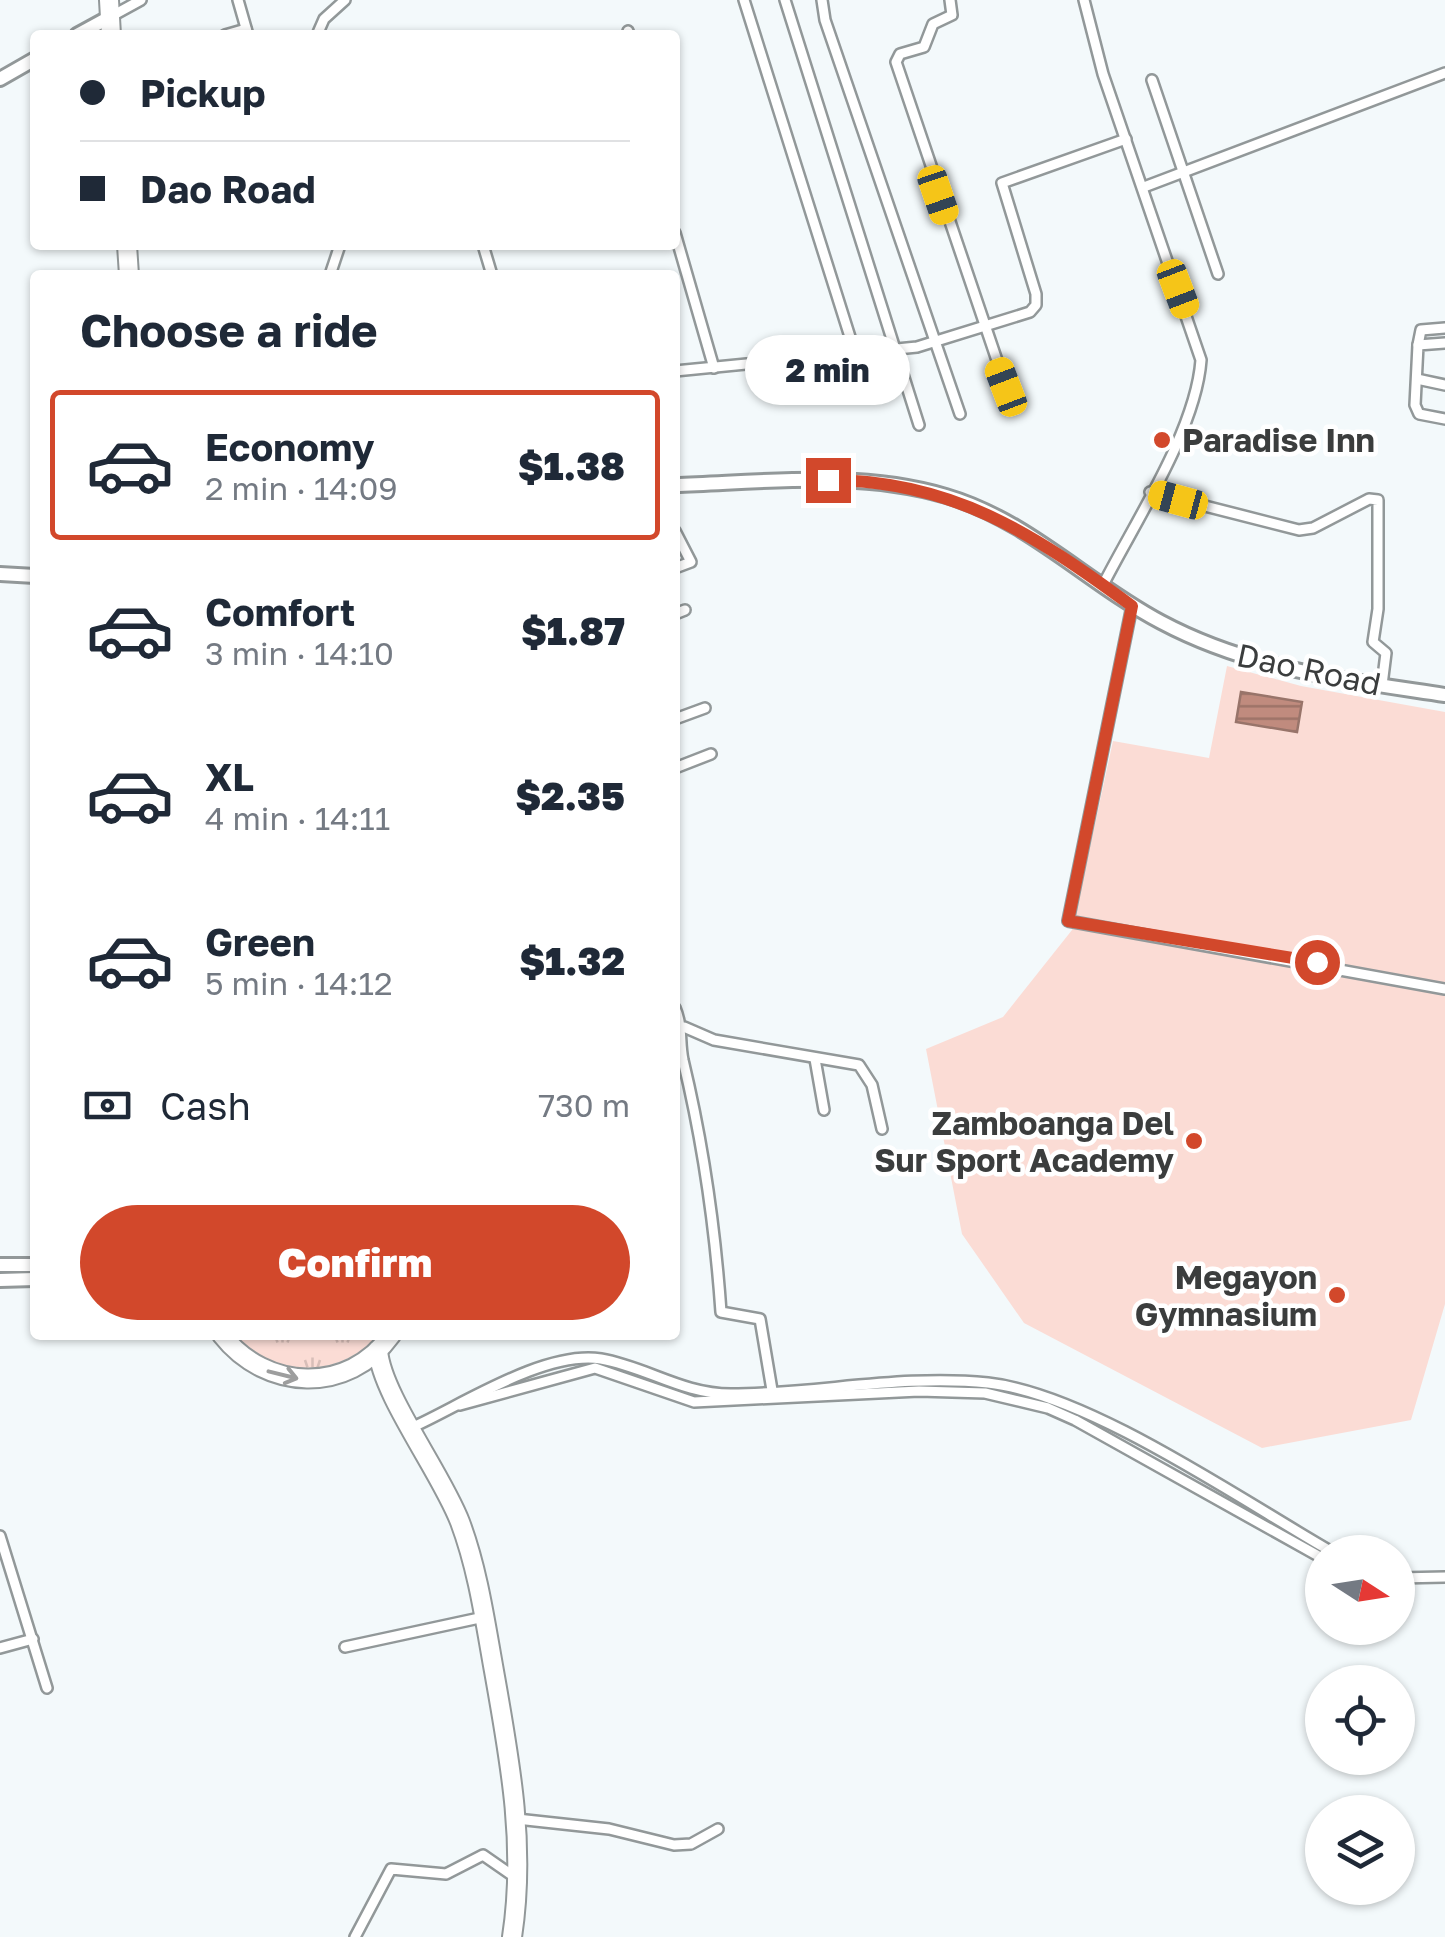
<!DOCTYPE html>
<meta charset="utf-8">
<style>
body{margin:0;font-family:"Golos Text",sans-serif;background:#f2f2f3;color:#1f2937;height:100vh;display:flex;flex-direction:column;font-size:38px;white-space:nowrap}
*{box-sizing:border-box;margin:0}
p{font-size:32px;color:#747a83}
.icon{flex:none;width:55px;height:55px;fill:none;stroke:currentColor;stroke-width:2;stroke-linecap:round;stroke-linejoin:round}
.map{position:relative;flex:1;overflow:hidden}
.drawer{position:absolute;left:30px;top:270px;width:650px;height:1070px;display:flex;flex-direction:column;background:#fff;border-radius:10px;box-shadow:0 2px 8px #0004}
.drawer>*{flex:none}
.hud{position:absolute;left:30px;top:30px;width:650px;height:220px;border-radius:10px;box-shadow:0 2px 8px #0004;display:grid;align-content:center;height:220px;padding:0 50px;background:#fff}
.needle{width:65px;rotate:102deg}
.tools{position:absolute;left:1305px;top:1535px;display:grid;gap:20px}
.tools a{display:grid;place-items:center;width:110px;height:110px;border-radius:50%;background:#fff;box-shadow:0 2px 8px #0004;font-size:50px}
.end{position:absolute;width:45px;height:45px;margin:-22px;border:12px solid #d2482b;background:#fff;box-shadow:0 0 0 5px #fff}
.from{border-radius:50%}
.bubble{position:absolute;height:70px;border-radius:35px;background:#fff;box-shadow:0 2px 8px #0004;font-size:32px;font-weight:800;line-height:70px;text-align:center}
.car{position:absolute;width:30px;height:60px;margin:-30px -15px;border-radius:12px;box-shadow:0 0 8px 2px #0007;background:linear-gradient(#f5c518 24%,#345 0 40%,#f5c518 0 76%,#345 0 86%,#f5c518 0)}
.hud b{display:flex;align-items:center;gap:35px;height:95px;font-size:38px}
.hud b+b{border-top:2px solid #e0e1e3}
.hud i{width:25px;height:25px;background:#1f2937}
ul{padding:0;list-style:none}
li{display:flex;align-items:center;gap:30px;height:150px;margin:0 20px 15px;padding:0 30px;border:5px solid transparent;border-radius:10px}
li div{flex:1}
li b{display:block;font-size:38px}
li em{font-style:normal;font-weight:800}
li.active{border-color:#d2482b}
li>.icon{width:90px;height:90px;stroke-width:1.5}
h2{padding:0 50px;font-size:45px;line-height:120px}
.pay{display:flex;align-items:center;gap:25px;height:110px;padding:0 50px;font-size:38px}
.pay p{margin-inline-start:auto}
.primary-button{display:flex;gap:20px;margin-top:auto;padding:20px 50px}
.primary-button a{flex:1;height:115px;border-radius:60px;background:#d2482b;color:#fff;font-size:40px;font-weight:800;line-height:115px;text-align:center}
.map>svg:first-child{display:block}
.grass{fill:url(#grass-tufts)}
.pitch{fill:#fbdcd5}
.water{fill:url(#water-rules);stroke:#98746a;stroke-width:2.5}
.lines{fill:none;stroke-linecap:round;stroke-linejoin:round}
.street-casing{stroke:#929899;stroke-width:14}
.secondary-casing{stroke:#929899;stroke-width:18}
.highway-casing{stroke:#929899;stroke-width:22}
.street{stroke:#fff;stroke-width:9}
.secondary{stroke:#fff;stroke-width:12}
.highway{stroke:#fff;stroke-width:18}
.oneway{stroke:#9d9e9e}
.route{stroke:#d2482b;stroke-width:12}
.poi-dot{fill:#d2482b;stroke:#fff;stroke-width:4}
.labels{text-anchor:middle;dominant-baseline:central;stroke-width:9;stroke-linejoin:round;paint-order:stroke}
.poi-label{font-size:32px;font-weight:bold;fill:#3b3d3d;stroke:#fff;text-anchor:end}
.street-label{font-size:32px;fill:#3b3d3d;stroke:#fff}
</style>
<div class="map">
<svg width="1445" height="1937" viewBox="0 0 1445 1937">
<defs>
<pattern id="grass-tufts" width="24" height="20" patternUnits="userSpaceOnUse" patternTransform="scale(2.5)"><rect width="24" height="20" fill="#fbdcd5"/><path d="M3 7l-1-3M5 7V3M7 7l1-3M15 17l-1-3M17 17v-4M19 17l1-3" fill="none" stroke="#d8beb8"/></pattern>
<pattern id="water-rules" width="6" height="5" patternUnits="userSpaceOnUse" patternTransform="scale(2.5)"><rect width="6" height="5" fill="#c08b7e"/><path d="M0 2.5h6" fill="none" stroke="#9d7368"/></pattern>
</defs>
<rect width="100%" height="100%" fill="#f3f9fb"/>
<!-- grass -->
<path class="grass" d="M 234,1335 L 379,1335 C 338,1379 275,1379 234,1335 Z"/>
<!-- pitch -->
<path class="pitch" d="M 1227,666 L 1301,686 L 1445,712 L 1445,1304 L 1411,1420 L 1262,1448 L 1024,1323 L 962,1234 L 926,1049 L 1003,1017 L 1072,930 L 1113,741 L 1209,758 Z"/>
<!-- water -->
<path class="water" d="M 1241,692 L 1302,702 L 1297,732 L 1236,722 Z"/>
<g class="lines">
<!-- street casing -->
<g class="street-casing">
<g id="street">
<path d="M 238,0 L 248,35"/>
<path d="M 744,0 L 856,356"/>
<path d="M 785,0 L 919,425"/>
<path d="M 822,0 L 825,20 L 960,414"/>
<path d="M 950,0 L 952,15 L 933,24 L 924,47 L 900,54 L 896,62 L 1006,387"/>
<path d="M 1084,0 L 1103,74 L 1201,360 C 1196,430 1135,522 1103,585"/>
<path d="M 110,17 L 141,0"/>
<path d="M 628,31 L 629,35"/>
<path d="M 225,35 L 246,29"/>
<path d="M 317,35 L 324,19 L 345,0"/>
<path d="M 1152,80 L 1218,274"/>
<path d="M 1144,187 L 1445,73"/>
<path d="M 675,233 L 714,368"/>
<path d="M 483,245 L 492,275"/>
<path d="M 330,275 L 340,245"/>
<path d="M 1445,343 L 1418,345 L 1415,405 L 1419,414 L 1445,419"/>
<path d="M 1418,345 L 1421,330 L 1445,328"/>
<path d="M 675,371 L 917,347 L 1030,312 L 1036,305 L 1036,294 L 1002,183 L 1126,139"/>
<path d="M 1417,379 L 1445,385"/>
<path d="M 1150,492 L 1299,530 L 1313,528 L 1369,499 L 1378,500 L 1378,609 L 1373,642 L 1386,653 L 1382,685"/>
<path d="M 675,531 L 691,562 L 675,568"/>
<path d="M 1132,606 L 1068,921 L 1445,989"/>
<path d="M 675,614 L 685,610"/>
<path d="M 675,719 L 705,708"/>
<path d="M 675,768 L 711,754"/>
<path d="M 675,1008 C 683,1027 679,1041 683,1060 C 703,1143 715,1226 721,1312 L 760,1319 L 773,1396"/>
<path d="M 684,1027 L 714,1040 L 859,1065 L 872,1085 L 882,1129"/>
<path d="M 815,1059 L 824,1110"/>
<path d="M 460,1405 L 595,1368 L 694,1402 L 919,1391 L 985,1393 L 1048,1408 L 1075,1420 L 1322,1558"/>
<path d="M 413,1427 C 462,1405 545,1350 601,1359 C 647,1367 682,1394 731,1394 C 816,1394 902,1374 988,1383 C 1089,1394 1241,1500 1332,1552"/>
<path d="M 0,1536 L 47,1688"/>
<path d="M 1398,1578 L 1445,1577"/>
<path d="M 345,1647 L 484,1617"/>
<path d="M 0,1648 L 33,1639"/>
<path d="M 517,1819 L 609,1829 L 674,1845 L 691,1844 L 718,1829"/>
<path d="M 355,1937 L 391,1869 L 446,1874 L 483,1855 L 516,1878"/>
</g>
</g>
<!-- secondary casing -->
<g class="secondary-casing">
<g id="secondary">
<path d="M 77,35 L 110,17"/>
<path d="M 0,79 L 35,59"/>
<path d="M 675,485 C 765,482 859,470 946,496 C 1028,520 1087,583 1161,622 C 1251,670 1346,680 1445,695"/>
<path d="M 0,574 L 35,576"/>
<path d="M 0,1265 L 35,1265"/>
<path d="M 0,1280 L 35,1279"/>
</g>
</g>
<!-- highway casing -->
<g class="highway-casing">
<g id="highway">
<path d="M 109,0 L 111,35"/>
<path d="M 127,245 L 129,275"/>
<path d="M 222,1335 C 266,1391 348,1395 391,1335"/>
<path d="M 378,1350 C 381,1394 442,1474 460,1522 C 478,1570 485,1621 494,1671 C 510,1761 526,1846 512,1937"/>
</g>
</g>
<!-- street -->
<use href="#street" class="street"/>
<!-- secondary -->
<use href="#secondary" class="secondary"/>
<!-- highway -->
<use href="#highway" class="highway"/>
</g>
<!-- one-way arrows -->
<defs><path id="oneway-shaft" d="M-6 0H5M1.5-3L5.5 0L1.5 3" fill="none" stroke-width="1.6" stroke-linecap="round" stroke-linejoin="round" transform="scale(2.5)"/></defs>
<use class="oneway" href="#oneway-shaft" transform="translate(283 1375) rotate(14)"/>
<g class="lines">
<!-- route -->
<path class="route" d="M 828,480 C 953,480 1035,535 1132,606 L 1068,921 L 1317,962"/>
</g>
<!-- markers -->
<g class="poi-dot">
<circle cx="1162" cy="440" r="10"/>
<circle cx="1194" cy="1141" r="10"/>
<circle cx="1337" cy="1295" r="10"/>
</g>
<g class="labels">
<!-- poi labels -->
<g class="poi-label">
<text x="1182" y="440" text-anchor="start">Paradise Inn</text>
<text x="1174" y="1123">Zamboanga Del<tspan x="1174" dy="37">Sur Sport Academy</tspan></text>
<text x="1317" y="1277">Megayon<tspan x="1317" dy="37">Gymnasium</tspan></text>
</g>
<!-- street labels -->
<g class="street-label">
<text transform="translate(1309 669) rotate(12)">Dao Road</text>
</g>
</g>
</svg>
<div class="tools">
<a><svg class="needle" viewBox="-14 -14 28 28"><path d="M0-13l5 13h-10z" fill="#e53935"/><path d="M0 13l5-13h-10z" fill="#747a83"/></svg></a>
<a><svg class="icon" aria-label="locate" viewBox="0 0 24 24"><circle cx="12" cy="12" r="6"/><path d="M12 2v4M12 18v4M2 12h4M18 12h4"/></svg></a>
<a><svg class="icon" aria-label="layers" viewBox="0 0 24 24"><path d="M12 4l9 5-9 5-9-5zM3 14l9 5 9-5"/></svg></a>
</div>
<i class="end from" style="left:1317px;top:962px"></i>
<i class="end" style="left:828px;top:480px"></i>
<div class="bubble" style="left:745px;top:335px;width:165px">2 min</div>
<i class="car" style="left:938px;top:195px;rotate:161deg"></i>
<i class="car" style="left:1178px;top:289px;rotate:159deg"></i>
<i class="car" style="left:1006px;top:387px;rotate:339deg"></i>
<i class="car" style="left:1178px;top:500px;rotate:285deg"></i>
<div class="hud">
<b><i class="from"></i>Pickup</b>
<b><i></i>Dao Road</b>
</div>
<section class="drawer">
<h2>Choose a ride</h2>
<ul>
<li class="active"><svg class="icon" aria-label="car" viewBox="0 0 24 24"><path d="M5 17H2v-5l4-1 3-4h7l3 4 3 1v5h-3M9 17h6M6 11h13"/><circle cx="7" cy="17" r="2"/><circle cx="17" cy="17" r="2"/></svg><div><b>Economy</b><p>2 min · 14:09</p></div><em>$1.38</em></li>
<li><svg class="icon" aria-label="car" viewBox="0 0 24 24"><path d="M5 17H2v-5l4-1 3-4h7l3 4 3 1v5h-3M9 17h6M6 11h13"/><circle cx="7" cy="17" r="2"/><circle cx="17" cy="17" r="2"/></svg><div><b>Comfort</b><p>3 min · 14:10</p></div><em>$1.87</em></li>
<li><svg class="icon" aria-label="car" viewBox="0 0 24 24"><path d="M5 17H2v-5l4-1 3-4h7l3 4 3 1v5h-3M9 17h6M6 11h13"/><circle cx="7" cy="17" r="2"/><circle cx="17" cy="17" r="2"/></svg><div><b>XL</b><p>4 min · 14:11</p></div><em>$2.35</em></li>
<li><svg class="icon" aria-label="car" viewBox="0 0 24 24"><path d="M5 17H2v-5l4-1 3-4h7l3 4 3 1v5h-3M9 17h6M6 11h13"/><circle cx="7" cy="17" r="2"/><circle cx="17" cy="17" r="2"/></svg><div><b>Green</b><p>5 min · 14:12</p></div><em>$1.32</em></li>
</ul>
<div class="pay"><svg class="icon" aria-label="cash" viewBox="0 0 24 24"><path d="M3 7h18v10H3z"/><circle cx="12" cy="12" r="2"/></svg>Cash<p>730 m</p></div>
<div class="primary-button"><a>Confirm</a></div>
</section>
</div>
